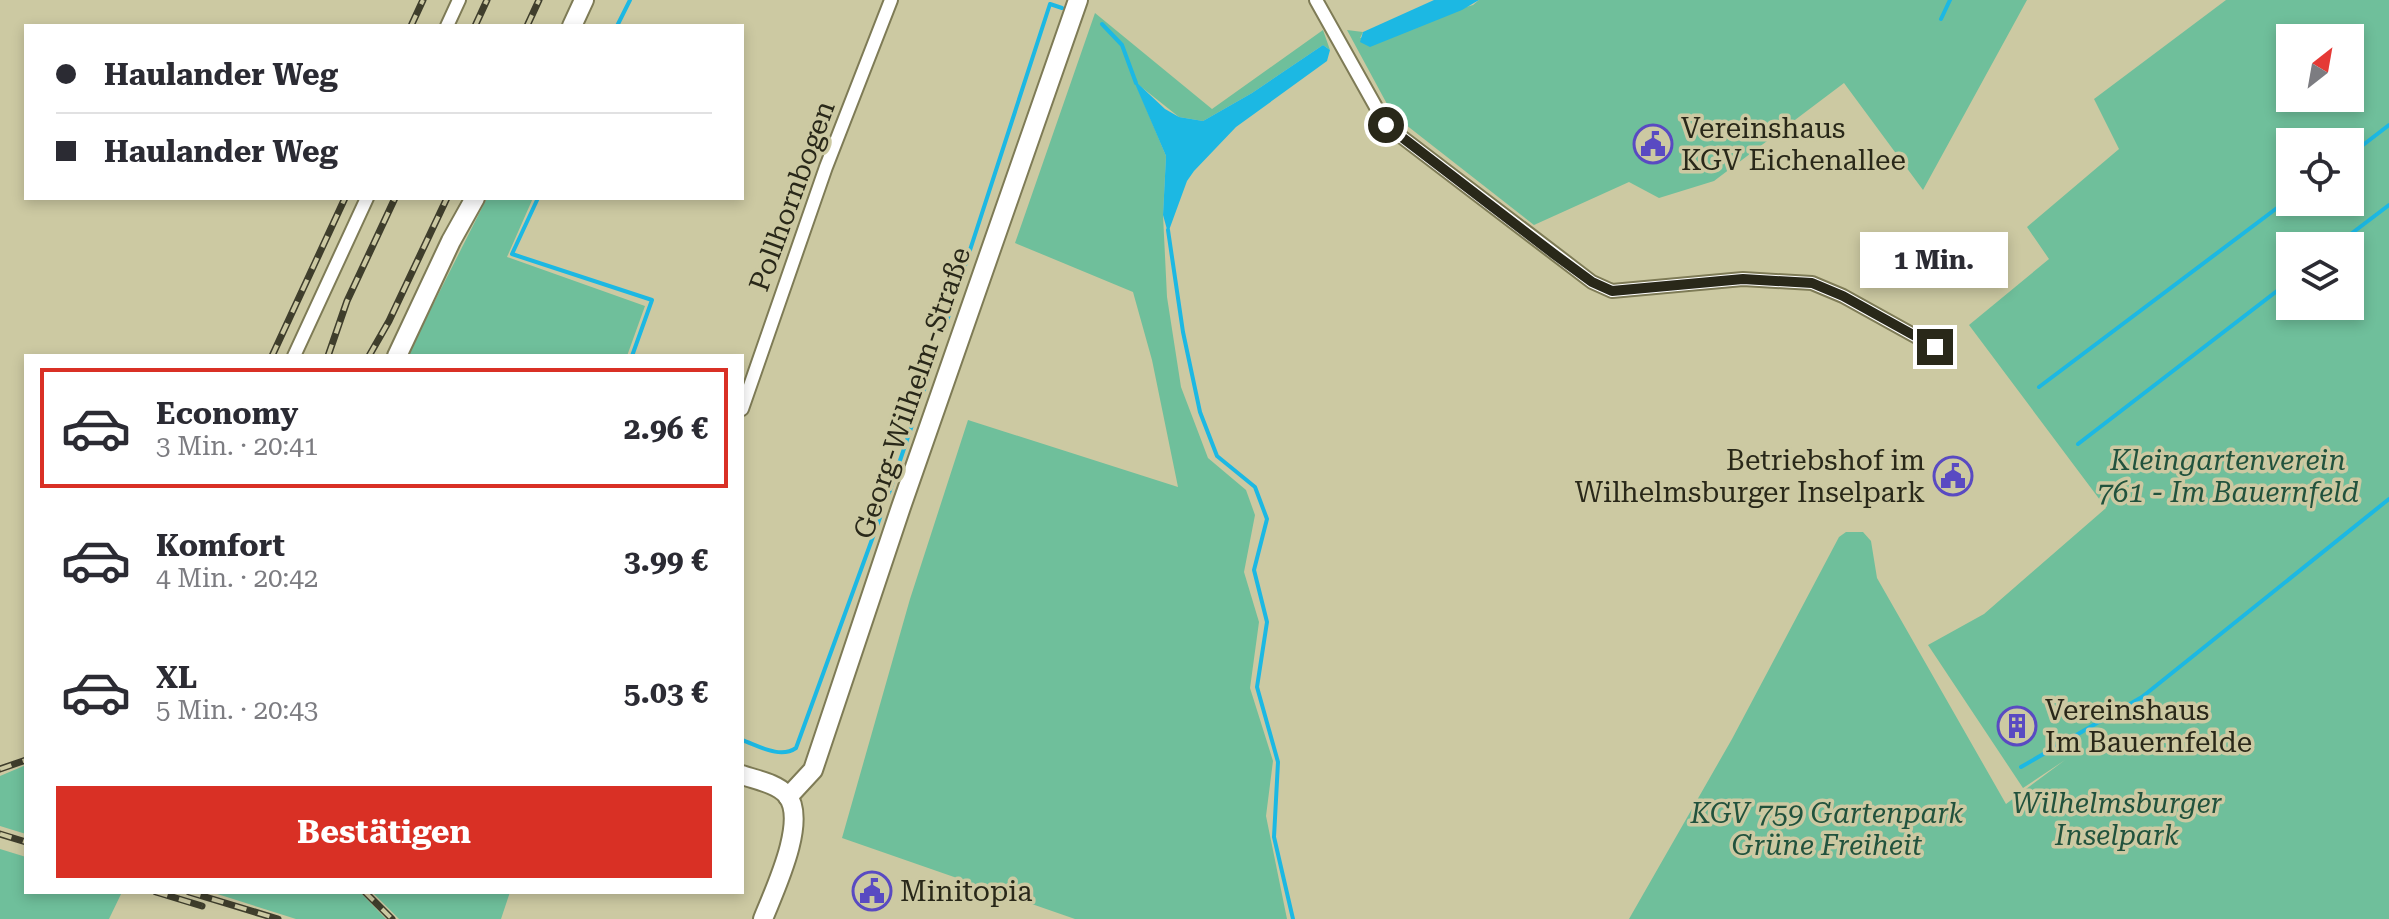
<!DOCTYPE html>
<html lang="de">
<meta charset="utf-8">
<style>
body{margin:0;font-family:"Roboto Serif",serif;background:#f7f7f7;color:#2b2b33;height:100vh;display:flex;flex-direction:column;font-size:30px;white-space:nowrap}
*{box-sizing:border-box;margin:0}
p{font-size:26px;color:#7c7c81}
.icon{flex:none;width:44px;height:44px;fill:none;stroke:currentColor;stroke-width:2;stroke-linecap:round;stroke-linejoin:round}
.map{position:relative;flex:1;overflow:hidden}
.side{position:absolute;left:24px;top:354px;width:720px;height:540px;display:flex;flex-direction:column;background:#fff;border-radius:0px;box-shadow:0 4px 12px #0003}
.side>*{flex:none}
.banner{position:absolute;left:24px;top:24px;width:720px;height:176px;border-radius:0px;box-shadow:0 4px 12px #0003;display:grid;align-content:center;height:176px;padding:0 32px;background:#fff}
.needle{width:52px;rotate:31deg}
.fabs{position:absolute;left:2276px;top:24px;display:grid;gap:16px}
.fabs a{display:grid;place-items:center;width:88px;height:88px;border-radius:0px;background:#fff;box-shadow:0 4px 12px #0003;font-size:40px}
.end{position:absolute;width:36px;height:36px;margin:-18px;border:10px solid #292819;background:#fff;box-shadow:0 0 0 4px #fff}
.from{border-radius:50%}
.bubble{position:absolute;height:56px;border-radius:0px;background:#fff;box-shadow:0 4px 12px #0003;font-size:26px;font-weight:700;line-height:56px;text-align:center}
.banner b{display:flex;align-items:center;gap:28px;height:76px;font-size:30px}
.banner b+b{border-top:2px solid #e1e1e2}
.banner i{width:20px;height:20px;background:#2b2b33}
ul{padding:14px 0 0;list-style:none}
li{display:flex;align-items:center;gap:24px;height:120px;margin:0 16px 12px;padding:0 16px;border:4px solid transparent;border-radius:0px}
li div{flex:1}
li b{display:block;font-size:30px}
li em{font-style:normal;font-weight:700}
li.selected{border-color:#d93025}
li>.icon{width:72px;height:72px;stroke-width:1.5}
.cta{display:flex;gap:16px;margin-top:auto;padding:16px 32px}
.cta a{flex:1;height:92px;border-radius:0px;background:#d93025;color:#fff;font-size:32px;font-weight:700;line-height:92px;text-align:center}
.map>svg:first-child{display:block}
.green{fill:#6fbf9b;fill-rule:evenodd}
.water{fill:#1cb8e3}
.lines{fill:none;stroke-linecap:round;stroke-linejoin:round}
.stream{stroke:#1cb8e3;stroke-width:4}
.minor-casing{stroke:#7e7b56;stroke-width:16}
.secondary-casing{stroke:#7e7b56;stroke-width:22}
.minor{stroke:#fff;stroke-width:12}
.secondary{stroke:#fff;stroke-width:18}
.rail-casing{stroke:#3f3e2c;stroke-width:7}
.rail{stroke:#ccc9a2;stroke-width:4;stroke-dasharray:12;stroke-linecap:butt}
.route{stroke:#292819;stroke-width:10}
.labels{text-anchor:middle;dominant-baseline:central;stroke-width:7;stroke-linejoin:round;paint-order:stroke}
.poi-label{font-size:28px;fill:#292819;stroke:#ccc9a2;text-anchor:start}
.street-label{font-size:28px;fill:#292819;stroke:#ccc9a2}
.park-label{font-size:28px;font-style:italic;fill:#21523d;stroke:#ccc9a2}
</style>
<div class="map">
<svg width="2389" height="919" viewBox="0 0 2389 919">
<rect width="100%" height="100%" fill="#ccc9a2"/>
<!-- green -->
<g class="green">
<path d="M 1479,0 L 2027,0 L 1923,190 L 1844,83 L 1714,181 L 1659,198 L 1629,182 L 1534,225 L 1401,121 L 1387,104 L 1347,30 L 1363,32 L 1360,38 L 1473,5 Z"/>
<path d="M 2226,0 L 2389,0 L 2389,919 L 1629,919 L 1732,739 L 1839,537 L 1846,532 L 1863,532 L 1871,541 L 1877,578 L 2006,804 L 2065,760 L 2023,788 L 1928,645 L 1984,614 L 2106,508 L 1969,325 L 2049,259 L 2027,227 L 2119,149 L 2094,99 ZM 2290,38 L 2350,38 L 2350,98 L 2290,98 ZM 2290,142 L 2350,142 L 2350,202 L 2290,202 ZM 2290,246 L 2350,246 L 2350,306 L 2290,306 Z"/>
<path d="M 1095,13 L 1212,109 L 1323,30 L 1330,50 L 1323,45 L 1252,93 L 1203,121 L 1179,117 L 1135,82 L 1166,156 L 1163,215 L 1167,297 L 1181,387 L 1208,458 L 1246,490 L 1255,515 L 1244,572 L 1259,622 L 1250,688 L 1273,761 L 1266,816 L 1287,919 L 1075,919 L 842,838 L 910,599 L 968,420 L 1178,487 L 1152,360 L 1133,292 L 1015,243 Z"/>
<path d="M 487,198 L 533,198 L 507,257 L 645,306 L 627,356 L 407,356 Z"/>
<path d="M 26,765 L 26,834 L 0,826 L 0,776 Z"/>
<path d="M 0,849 L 26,857 L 26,892 L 122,892 L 109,919 L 0,919 Z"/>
<path d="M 211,892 L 360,892 L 386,919 L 296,919 Z"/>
<path d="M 372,892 L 510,892 L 501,919 L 399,919 Z"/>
</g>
<!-- water -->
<g class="water">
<path d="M 1434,0 L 1479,0 L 1462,10 L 1370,47 L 1360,42 L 1363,32 Z"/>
<path d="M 1323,45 L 1330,50 L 1327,61 L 1236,127 L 1194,171 L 1187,181 L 1168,233 L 1163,215 L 1166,156 L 1133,79 L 1165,109 L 1179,117 L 1203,121 L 1252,93 Z"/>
</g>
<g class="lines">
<!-- stream -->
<g class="stream">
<path d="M 1941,19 L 1950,0"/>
<path d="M 1102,24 L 1122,45 L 1136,83"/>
<path d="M 617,26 L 630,0"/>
<path d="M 2350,155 L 2389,125"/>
<path d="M 538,198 L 512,254 L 652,300 L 632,356"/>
<path d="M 1168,230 L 1183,332 L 1200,412 L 1217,456 L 1255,487 L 1267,519 L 1254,570 L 1267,622 L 1257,687 L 1278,762 L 1274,837 L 1293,919"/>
<path d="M 2335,246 L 2389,205"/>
<path d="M 944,330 L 1050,4 L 1062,8"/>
<path d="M 2039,387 L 2277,208"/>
<path d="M 2078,444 L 2290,281"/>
<path d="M 889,493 L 937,351"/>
<path d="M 742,740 C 759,746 780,759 796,748 L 882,512"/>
<path d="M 2021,767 L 2142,697 L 2389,499"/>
</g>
<!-- minor casing -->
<g class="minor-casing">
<g id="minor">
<path d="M 1316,0 L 1386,125 L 1592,282 L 1612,291 L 1743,279 L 1812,283 L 1843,296 L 1935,347"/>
<path d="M 447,26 L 459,0"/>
<path d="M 294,356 L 367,198"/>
<path d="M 742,409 L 826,167 L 891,0"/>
</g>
</g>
<!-- secondary casing -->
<g class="secondary-casing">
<g id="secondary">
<path d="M 572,26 L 584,0"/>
<path d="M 397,356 L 451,241 L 475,198"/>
<path d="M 742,775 C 756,780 776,783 787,795 C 808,821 774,891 763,919"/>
<path d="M 788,797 L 813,770 L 901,507 L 1078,0"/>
</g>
</g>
<!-- minor -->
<use href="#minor" class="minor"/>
<!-- secondary -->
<use href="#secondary" class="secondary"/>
<!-- rail casing -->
<g class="rail-casing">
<g id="rail">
<path d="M 411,26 L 423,0"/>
<path d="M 475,26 L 487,0"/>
<path d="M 527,26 L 539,0"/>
<path d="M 272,356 L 345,198"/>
<path d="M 328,356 L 347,301 L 395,198"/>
<path d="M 369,356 L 389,321 L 447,198"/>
<path d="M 0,769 L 26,760"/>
<path d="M 0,834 L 26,842"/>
<path d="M 156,892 L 202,906"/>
<path d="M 189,892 L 278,919"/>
<path d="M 365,892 L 392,919"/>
</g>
</g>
<!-- rail -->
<use href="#rail" class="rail"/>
</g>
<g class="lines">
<!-- route -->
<path class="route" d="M 1386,125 L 1554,254 L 1592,282 L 1612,291 L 1743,279 L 1812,283 L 1843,296 L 1935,347"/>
</g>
<!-- icons -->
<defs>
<g id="civic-ring" transform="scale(2)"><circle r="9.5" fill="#ccc9a2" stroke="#594ac2" stroke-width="1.5"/><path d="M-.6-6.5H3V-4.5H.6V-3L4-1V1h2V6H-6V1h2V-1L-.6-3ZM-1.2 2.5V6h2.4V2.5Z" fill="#594ac2"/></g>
<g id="building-ring" transform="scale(2)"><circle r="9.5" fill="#ccc9a2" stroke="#594ac2" stroke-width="1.5"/><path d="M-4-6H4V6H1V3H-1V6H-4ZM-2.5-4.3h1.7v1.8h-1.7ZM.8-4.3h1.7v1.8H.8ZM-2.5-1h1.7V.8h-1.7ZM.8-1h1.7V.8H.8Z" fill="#594ac2"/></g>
</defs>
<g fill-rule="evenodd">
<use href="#civic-ring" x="1653" y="144"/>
<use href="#civic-ring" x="1953" y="476"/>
<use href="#building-ring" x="2017" y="726"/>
<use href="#civic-ring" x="872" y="891"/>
</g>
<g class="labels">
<!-- poi labels -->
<g class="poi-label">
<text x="1681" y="128">Vereinshaus<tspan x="1681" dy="32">KGV Eichenallee</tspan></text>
<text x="1925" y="460" text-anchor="end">Betriebshof im<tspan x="1925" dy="32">Wilhelmsburger Inselpark</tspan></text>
<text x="2045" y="710">Vereinshaus<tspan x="2045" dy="32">Im Bauernfelde</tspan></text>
<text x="900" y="891">Minitopia</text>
</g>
<!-- street labels -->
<g class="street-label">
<text transform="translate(792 196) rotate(-70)">Pollhornbogen</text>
<text transform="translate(912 393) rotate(-71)">Georg-Wilhelm-Straße</text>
</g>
<!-- park labels -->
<g class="park-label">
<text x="2228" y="460">Kleingartenverein<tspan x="2228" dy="32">761 - Im Bauernfeld</tspan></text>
<text x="2117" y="803">Wilhelmsburger<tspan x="2117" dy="32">Inselpark</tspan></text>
<text x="1827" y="813">KGV 759 Gartenpark<tspan x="1827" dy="32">Grüne Freiheit</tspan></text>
</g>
</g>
</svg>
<div class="fabs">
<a><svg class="needle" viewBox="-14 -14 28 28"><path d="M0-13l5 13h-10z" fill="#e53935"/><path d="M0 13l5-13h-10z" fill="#7c7c81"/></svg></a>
<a><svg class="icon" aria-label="locate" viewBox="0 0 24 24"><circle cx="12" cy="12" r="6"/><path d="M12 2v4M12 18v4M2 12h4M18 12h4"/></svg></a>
<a><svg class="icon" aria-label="layers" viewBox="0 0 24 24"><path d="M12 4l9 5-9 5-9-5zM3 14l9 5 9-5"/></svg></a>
</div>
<i class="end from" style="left:1386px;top:125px"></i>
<i class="end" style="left:1935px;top:347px"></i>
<div class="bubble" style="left:1860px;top:232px;width:148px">1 Min.</div>
<div class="banner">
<b><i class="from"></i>Haulander Weg</b>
<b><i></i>Haulander Weg</b>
</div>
<section class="side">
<ul>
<li class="selected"><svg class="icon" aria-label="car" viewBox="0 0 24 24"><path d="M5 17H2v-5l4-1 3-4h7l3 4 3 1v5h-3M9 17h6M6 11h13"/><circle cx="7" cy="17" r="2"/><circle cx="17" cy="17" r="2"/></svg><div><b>Economy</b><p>3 Min. · 20:41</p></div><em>2.96 €</em></li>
<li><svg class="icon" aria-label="car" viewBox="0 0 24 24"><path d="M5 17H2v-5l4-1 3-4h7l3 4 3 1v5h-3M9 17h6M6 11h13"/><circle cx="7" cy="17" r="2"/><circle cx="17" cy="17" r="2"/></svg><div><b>Komfort</b><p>4 Min. · 20:42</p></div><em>3.99 €</em></li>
<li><svg class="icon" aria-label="car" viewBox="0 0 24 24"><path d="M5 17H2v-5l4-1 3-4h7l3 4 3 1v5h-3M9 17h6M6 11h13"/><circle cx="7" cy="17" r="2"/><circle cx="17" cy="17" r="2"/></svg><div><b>XL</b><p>5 Min. · 20:43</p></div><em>5.03 €</em></li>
</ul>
<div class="cta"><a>Bestätigen</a></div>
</section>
</div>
